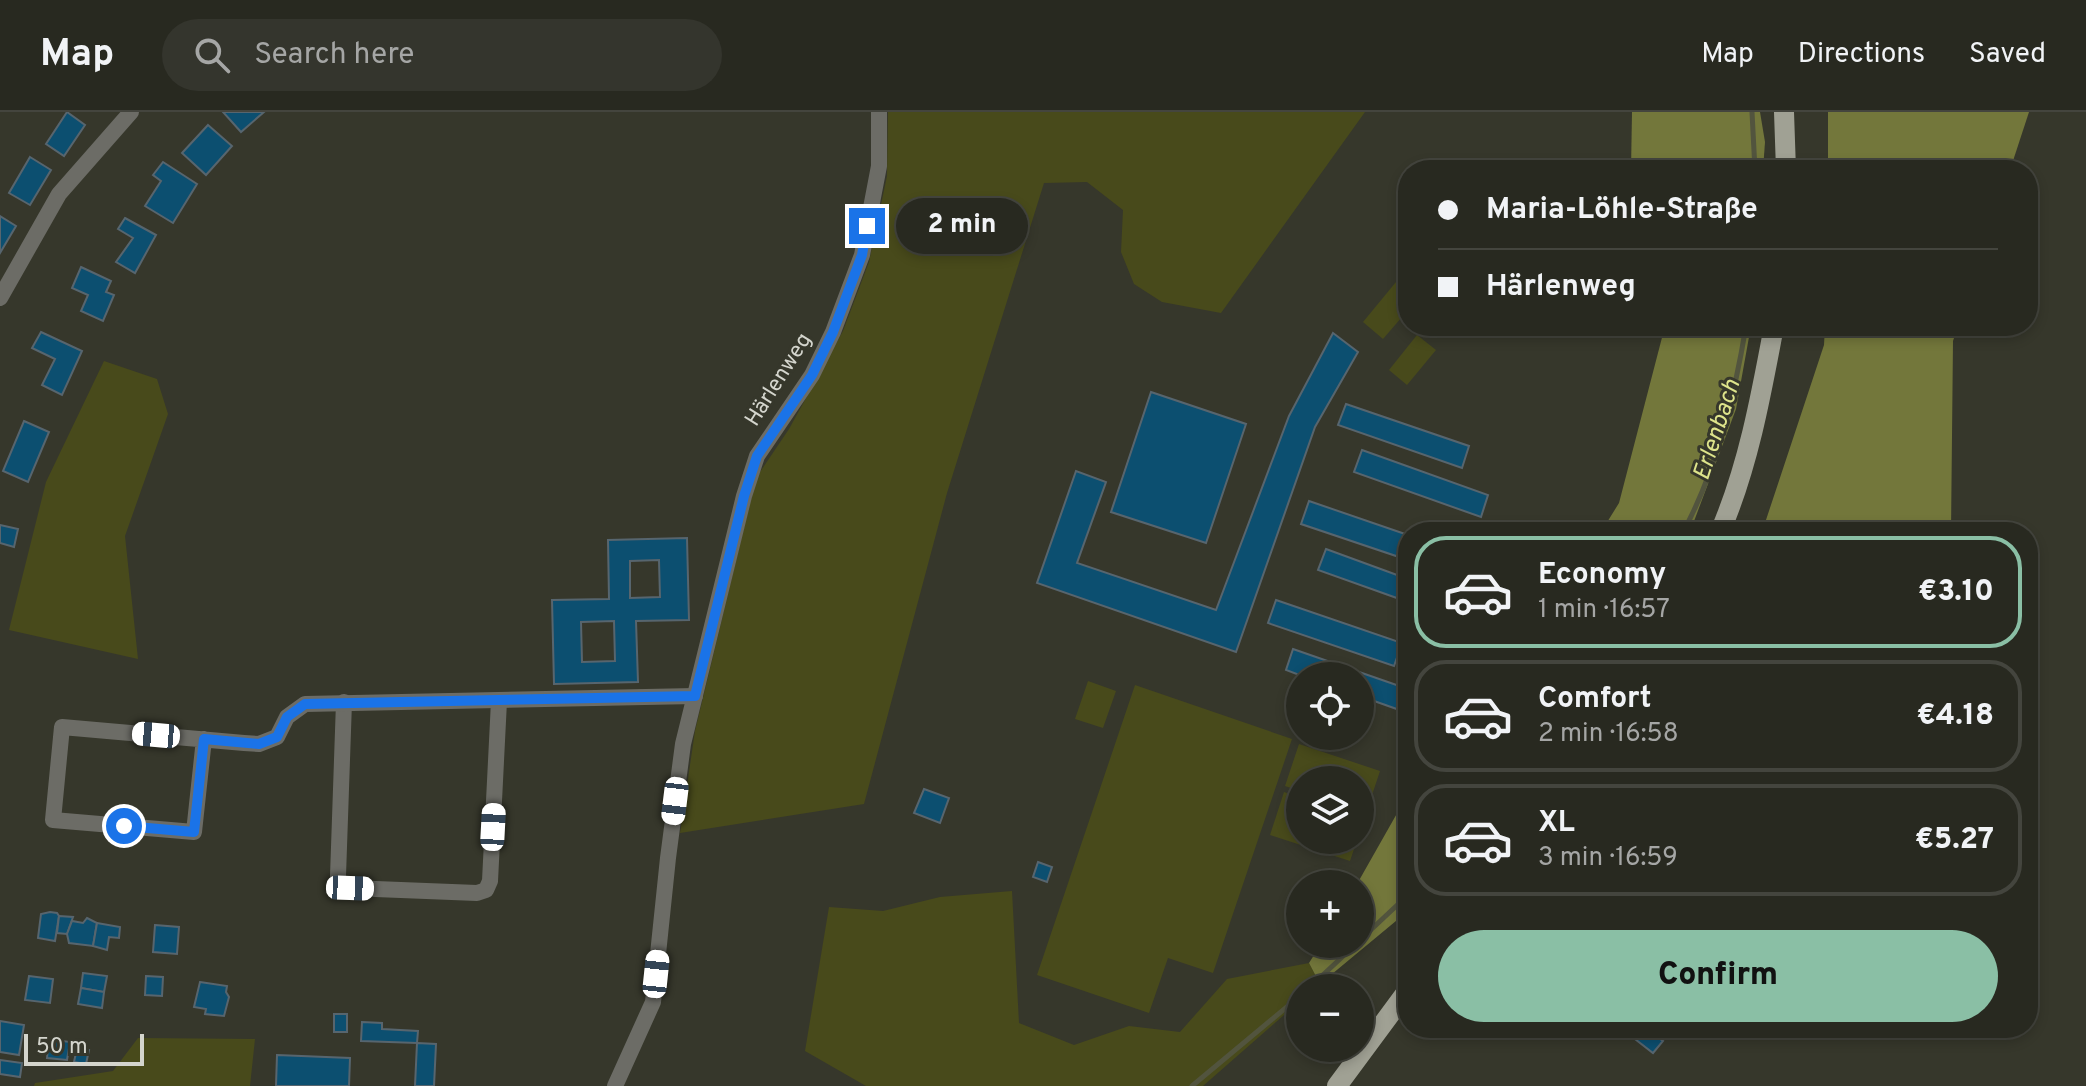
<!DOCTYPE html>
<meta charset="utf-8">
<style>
body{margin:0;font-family:Overpass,sans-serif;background:#34352d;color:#f1f3f6;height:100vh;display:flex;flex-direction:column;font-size:30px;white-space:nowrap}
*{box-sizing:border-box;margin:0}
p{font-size:26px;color:#a5a6a5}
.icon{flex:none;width:44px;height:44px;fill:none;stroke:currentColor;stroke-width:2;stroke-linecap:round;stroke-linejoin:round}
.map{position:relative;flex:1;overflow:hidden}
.drawer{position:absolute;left:1398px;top:410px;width:640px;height:516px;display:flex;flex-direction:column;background:#282920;border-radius:32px;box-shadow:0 4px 12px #0003,0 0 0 2px #44453e}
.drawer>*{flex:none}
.guide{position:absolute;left:1398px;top:48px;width:640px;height:176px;border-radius:32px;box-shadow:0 4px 12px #0003,0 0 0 2px #44453e;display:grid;align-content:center;height:176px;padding:0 40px;background:#282920}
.tools{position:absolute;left:1286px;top:550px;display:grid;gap:16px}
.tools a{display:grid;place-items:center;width:88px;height:88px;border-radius:50%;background:#282920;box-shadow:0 4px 12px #0003,0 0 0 2px #44453e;font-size:40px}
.scale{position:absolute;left:24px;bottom:20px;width:120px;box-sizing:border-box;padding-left:8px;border:4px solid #d4d5cd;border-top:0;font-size:22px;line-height:28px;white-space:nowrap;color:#d4d5cd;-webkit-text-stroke:6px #36372b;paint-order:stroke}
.end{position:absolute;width:36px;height:36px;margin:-18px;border:10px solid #1a73e8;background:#fff;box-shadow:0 0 0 4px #fff}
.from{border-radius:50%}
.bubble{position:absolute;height:56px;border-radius:28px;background:#282920;box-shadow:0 4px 12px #0003,0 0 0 2px #44453e;font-size:26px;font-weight:800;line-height:56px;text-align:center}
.car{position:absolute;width:24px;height:48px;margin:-24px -12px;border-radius:10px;box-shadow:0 0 6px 2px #0007;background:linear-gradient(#fff 24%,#345 0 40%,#fff 0 76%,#345 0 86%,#fff 0)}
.guide b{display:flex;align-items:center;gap:28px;height:76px;font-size:30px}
.guide b+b{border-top:2px solid #44453e}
.guide i{width:20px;height:20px;background:#f1f3f6}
ul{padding:14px 0 0;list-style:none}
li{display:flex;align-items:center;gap:24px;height:112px;margin:0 16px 12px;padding:0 24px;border:4px solid #44453e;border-radius:32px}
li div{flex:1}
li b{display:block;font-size:30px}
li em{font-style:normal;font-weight:800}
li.current{border-color:#8abfa5}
li>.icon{width:72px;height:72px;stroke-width:1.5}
.primary-button{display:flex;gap:16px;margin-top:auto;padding:16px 40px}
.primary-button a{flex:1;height:92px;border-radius:48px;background:#8abfa5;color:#111;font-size:32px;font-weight:800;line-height:92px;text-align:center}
header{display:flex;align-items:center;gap:48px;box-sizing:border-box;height:112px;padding:0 40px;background:#282920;border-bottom:2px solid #44453e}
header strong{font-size:38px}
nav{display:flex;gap:44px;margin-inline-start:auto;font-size:28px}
.search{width:560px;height:72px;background:#34352d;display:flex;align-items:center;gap:20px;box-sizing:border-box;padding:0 28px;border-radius:44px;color:#a5a6a5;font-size:30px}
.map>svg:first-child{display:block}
.green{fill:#484a1b}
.forest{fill:#73773b}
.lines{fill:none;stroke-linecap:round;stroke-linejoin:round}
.stream{stroke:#52543e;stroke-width:5}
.building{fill:#0c4f70;stroke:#57656e;stroke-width:2;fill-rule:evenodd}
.minor{stroke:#6c6c66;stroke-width:16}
.major{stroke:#a0a194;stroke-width:20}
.route{stroke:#1a73e8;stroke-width:10}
.labels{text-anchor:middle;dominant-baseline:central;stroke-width:6;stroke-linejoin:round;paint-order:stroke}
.street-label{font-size:22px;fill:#d4d5cd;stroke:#36372b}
.water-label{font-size:24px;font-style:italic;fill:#dee48b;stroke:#36372b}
</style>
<header>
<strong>Map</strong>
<div class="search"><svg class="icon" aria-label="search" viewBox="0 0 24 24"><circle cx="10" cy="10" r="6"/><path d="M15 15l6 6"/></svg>Search here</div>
<nav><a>Map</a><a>Directions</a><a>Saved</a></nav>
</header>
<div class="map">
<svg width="2086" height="974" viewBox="0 0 2086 974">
<rect width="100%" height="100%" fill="#36372b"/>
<!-- green -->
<g class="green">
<path d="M 888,0 L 1365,0 L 1221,201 L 1162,190 L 1134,172 L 1121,140 L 1123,98 L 1087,70 L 1044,71 L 947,381 L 864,692 L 680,721 L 695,619 L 756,366 L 789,317 L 843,219 L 869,150 L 887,64 Z"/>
<path d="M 1396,170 L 1408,180 L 1408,198 L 1383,227 L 1363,210 Z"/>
<path d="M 1417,223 L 1436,238 L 1407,273 L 1389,258 Z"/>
<path d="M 104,249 L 157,267 L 168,302 L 125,424 L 138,547 L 9,518 L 46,370 Z"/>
<path d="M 1088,569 L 1116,579 L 1103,616 L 1075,607 Z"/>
<path d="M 1135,573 L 1292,627 L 1213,861 L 1168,846 L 1149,901 L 1037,863 Z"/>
<path d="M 1299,632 L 1380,659 L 1366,701 L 1360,699 L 1360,668 L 1300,668 L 1300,679 L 1285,674 Z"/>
<path d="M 1284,680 L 1300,686 L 1300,728 L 1357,728 L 1350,749 L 1270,723 Z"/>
<path d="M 1012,779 L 1019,911 L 1074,933 L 1129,914 L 1180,920 L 1227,867 L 1309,851 L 1320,872 L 1315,876 L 1300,876 L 1300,889 L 1203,974 L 866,974 L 805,939 L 829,795 L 883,799 L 940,785 Z"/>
<path d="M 138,926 L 255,927 L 250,974 L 34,974 L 35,971 L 113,959 Z"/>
</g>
<!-- forest -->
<g class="forest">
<path d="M 1632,0 L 1760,0 L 1765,30 L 1763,58 L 1631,58 Z"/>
<path d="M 1828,0 L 2029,0 L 2010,58 L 1828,58 Z"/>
<path d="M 1665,214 L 1751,214 L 1736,297 L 1690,420 L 1601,420 L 1619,391 Z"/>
<path d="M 1825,214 L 1958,214 L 1953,229 L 1951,420 L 1762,420 L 1824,233 Z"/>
<path d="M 1408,682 L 1408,799 L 1320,872 L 1309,851 L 1321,832 L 1360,832 L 1360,772 L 1357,772 Z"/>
</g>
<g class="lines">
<!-- stream -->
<g class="stream">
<path d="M 1752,0 L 1755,58"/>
<path d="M 1683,420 C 1716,360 1735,281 1746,214"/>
<path d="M 1360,828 L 1408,783"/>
<path d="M 1309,876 L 1356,832"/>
<path d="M 1192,974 L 1300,884"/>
</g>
</g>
<!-- building -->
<g class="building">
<path d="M 67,0 L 85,13 L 64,44 L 46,32 Z"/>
<path d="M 223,0 L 264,0 L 241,20 Z"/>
<path d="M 208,13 L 232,34 L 206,63 L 182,41 Z"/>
<path d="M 30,45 L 51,58 L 30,93 L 9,81 Z"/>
<path d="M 163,50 L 197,72 L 173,111 L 145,94 L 161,69 L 153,63 Z"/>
<path d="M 0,104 L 16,114 L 0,141 Z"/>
<path d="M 125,106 L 156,123 L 135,161 L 116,150 L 133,126 L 118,117 Z"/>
<path d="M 81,155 L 111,169 L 106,180 L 114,183 L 103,209 L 81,199 L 88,183 L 72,176 Z"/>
<path d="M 41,220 L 82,239 L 62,283 L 42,273 L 55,247 L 32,236 Z"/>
<path d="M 1333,221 L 1358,240 L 1315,315 L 1236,540 L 1037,471 L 1076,359 L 1106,370 L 1077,451 L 1216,498 L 1289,304 Z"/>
<path d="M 1151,280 L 1246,312 L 1206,431 L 1111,400 Z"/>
<path d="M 1346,292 L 1469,334 L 1462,356 L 1338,313 Z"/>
<path d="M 24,309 L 49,320 L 28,370 L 3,359 Z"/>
<path d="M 1362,338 L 1488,383 L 1481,405 L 1354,360 Z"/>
<path d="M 1309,389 L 1408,423 L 1408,448 L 1301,412 Z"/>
<path d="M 0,413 L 18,417 L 14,435 L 0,431 Z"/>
<path d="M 687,426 L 689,508 L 636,509 L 638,570 L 554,572 L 552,488 L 609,487 L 608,428 ZM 659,448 L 660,485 L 630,486 L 630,449 ZM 614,509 L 615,549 L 582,550 L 581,510 Z"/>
<path d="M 1326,437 L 1408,467 L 1408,490 L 1318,458 Z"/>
<path d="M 1276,488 L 1402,531 L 1394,554 L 1268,511 Z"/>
<path d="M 1293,537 L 1408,577 L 1408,601 L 1360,584 L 1360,564 L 1302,564 L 1286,558 Z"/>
<path d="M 924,677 L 949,686 L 940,711 L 914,701 Z"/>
<path d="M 1038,750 L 1052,755 L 1047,770 L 1033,765 Z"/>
<path d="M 50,800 L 57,801 L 59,804 L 55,829 L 38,826 L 41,802 Z"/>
<path d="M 59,804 L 73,805 L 67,822 L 57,821 Z"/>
<path d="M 87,806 L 97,811 L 93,834 L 69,831 L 67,822 L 72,809 L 83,811 Z"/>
<path d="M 97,811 L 120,815 L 119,826 L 109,825 L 107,838 L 93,834 Z"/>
<path d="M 155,813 L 179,815 L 177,842 L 153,840 Z"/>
<path d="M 83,861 L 107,864 L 104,880 L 81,876 Z"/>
<path d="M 29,864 L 53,867 L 50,891 L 25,888 Z"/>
<path d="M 146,864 L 163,865 L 162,884 L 145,883 Z"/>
<path d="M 200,870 L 227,874 L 226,880 L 229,885 L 224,904 L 205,902 L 206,897 L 194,895 Z"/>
<path d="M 81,876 L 104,880 L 102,896 L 78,892 Z"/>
<rect x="334" y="902" width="13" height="18"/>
<path d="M 0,909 L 24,913 L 19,943 L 0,940 Z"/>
<path d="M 362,910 L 382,911 L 382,917 L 418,919 L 417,931 L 361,929 Z"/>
<path d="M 1643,916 L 1663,916 L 1657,925 L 1663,929 L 1653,941 L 1635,927 Z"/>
<path d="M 49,927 L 70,930 L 67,948 L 47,946 Z"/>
<path d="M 417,931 L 436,932 L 434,974 L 415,974 Z"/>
<path d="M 77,936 L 89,938 L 86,952 L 74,950 Z"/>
<path d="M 277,943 L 350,946 L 349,974 L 276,974 Z"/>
<path d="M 0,948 L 22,951 L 20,965 L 0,962 Z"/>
</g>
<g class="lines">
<!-- minor -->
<g class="minor">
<path d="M 0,186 L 59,82 L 131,0"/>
<path d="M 344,590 L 338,764 L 340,773 L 350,776 L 477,781 L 486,778 L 490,769 L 499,589"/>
<path d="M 204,627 L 194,720 L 53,708 L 62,615 L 244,631 L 259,632 L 277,625 L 287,605 L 305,592 L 695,584"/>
<path d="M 615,974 L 653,890 L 668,746 L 683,632 L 744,384 L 757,344 L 812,263 L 833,220 L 862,143 L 879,54 L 879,0"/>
</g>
<!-- major -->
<g class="major">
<path d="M 1784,0 L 1786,58"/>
<path d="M 1720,420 C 1748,355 1761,284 1774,214"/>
<path d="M 1337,974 L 1408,878"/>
</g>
</g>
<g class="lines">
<!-- route -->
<path class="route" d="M 124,714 L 194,720 L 204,627 L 259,632 L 277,625 L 287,605 L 305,592 L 695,584 L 744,384 L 757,344 L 812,263 L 833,220 L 862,143 L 867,114"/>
</g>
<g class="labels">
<!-- street labels -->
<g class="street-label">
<text transform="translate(779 268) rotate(-58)">Härlenweg</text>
</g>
<!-- water labels -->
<g class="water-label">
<text transform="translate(1718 318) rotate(-72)">Erlenbach</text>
</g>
</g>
</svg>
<div class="tools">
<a><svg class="icon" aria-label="locate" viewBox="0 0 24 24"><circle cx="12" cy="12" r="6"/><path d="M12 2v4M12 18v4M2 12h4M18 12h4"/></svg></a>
<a><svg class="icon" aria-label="layers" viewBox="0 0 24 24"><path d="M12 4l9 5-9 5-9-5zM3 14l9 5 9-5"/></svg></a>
<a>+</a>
<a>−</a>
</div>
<div class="scale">50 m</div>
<i class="end from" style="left:124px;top:714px"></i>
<i class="end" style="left:867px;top:114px"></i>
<div class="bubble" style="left:896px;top:86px;width:132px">2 min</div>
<i class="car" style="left:156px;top:623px;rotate:275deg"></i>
<i class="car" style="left:675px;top:689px;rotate:187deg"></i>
<i class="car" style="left:493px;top:715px;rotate:3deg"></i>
<i class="car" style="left:350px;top:776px;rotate:92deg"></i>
<i class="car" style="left:656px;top:862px;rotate:6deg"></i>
<div class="guide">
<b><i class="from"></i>Maria-Löhle-Straße</b>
<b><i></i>Härlenweg</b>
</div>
<section class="drawer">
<ul>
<li class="current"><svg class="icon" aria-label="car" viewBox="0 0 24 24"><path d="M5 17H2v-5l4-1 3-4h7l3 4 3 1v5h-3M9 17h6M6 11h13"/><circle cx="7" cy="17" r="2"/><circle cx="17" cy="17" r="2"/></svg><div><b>Economy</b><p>1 min · 16:57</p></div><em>€3.10</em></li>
<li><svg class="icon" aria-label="car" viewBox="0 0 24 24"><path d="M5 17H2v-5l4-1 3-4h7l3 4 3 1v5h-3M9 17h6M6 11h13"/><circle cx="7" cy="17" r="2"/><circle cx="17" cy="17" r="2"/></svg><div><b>Comfort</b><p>2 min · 16:58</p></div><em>€4.18</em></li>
<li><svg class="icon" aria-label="car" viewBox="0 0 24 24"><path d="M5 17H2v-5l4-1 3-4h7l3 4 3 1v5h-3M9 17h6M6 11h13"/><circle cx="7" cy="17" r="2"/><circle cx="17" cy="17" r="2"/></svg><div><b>XL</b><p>3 min · 16:59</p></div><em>€5.27</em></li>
</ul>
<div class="primary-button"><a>Confirm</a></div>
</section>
</div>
